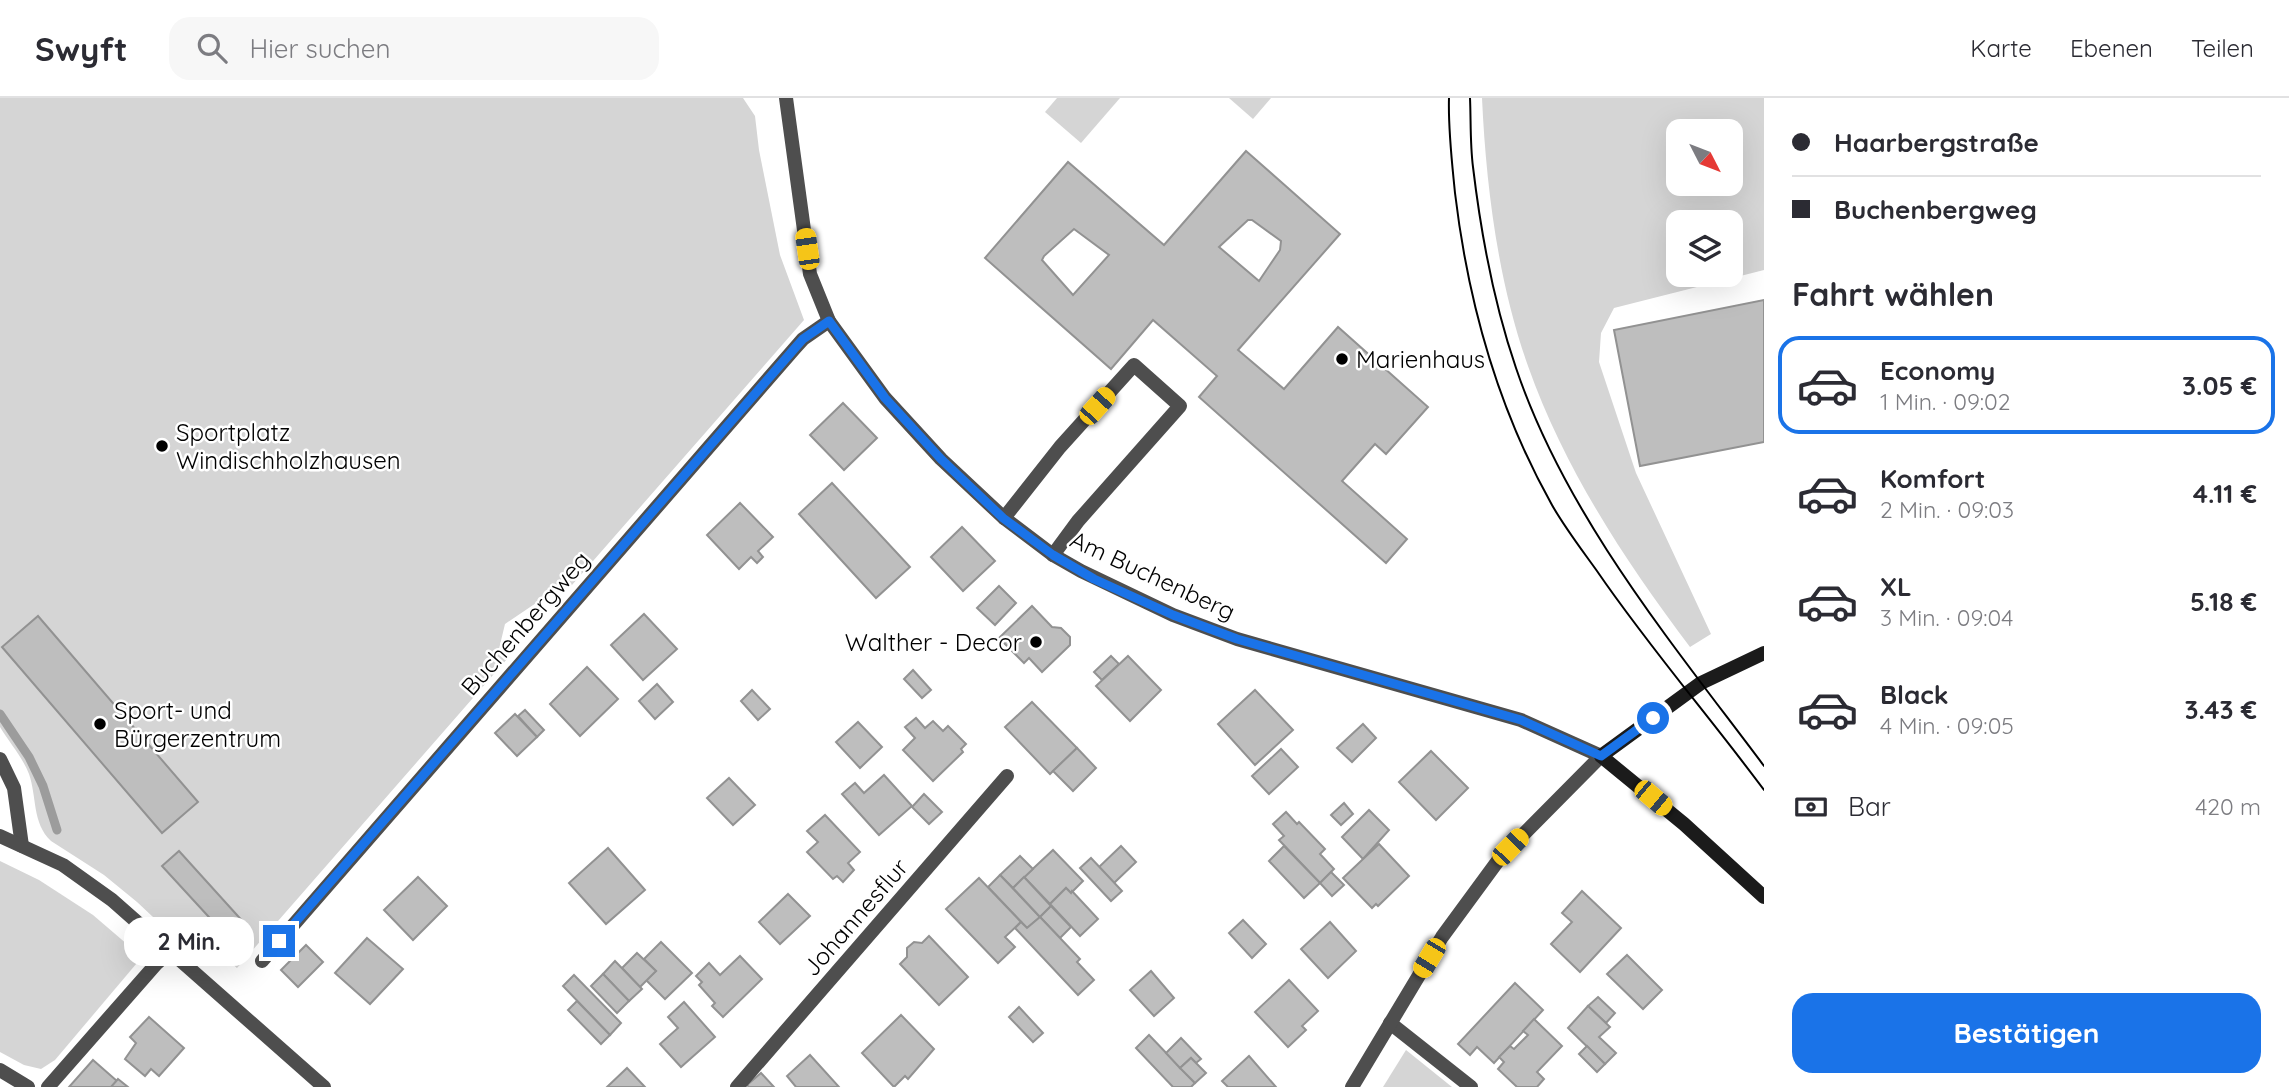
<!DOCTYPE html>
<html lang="de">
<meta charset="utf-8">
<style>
body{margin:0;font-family:Quicksand,sans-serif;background:#f7f7f7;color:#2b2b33;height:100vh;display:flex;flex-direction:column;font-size:26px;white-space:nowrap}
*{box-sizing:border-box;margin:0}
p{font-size:23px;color:#7c7c81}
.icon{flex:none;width:38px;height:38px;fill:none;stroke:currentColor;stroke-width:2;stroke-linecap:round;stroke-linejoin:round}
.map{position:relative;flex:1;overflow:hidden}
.details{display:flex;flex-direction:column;background:#fff;width:525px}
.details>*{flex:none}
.banner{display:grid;align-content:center;height:154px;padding:0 28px;background:#fff}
.needle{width:46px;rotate:132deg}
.tools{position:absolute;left:1666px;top:21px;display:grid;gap:14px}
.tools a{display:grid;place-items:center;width:77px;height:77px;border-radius:14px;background:#fff;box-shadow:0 7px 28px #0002;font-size:35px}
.end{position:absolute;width:32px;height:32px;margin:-16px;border:9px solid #1a73e8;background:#fff;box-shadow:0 0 0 4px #fff}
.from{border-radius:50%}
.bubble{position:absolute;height:49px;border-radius:21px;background:#fff;box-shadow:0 7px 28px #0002;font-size:23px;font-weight:800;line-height:49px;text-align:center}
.car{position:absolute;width:21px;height:42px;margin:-21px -10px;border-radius:9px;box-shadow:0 0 5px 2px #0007;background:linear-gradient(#f5c518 24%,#345 0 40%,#f5c518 0 76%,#345 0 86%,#f5c518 0)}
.banner b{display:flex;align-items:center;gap:24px;height:66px;font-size:26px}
.banner b+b{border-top:2px solid #e1e1e2}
.banner i{width:18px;height:18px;background:#2b2b33}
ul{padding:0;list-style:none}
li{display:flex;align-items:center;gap:21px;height:98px;margin:0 14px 10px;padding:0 14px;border:4px solid transparent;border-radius:21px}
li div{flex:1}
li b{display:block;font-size:26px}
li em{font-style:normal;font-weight:800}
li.selected{border-color:#1a73e8}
li>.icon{width:63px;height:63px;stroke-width:1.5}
h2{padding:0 28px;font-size:32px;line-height:84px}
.pay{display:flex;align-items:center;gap:18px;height:77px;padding:0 28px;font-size:26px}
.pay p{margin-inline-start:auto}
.primary-button{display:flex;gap:14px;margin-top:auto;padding:14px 28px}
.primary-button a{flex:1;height:80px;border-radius:21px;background:#1a73e8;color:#fff;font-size:28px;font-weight:800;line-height:80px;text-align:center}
header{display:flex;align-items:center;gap:42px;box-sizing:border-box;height:98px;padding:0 35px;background:#fff;border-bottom:2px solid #e1e1e2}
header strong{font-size:33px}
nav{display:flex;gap:38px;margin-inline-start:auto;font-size:24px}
.search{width:490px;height:63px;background:#f7f7f7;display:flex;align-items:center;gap:18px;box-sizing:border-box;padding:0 24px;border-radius:21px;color:#7c7c81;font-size:26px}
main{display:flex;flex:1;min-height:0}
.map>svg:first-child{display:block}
.green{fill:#d5d5d5;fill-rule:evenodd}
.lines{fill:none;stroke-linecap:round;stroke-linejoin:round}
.stream{stroke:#9c9c9c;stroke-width:9}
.building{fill:#bebebe;stroke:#929292;stroke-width:2;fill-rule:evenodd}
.service{stroke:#4e4e4e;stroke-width:14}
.minor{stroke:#4e4e4e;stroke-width:14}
.tertiary{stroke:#4e4e4e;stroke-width:14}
.secondary{stroke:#1b1b1b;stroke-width:14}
.tram{stroke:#000;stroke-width:2}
.route{stroke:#1a73e8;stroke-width:9}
.poi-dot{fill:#000;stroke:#fff;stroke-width:2.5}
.labels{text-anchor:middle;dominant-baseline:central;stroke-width:5;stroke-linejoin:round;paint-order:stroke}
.poi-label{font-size:24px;fill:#000;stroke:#fff;text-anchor:start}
.street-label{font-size:24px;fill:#000;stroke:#fff}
</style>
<header>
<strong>Swyft</strong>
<div class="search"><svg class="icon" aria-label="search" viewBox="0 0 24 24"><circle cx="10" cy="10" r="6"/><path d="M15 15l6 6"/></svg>Hier suchen</div>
<nav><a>Karte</a><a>Ebenen</a><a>Teilen</a></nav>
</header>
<main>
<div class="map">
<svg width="1764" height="989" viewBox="0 0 1764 989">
<rect width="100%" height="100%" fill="#fff"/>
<!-- green -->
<g class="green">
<path d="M 0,0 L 743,0 L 755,18 L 759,52 L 780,157 L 804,222 L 572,487 L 542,501 L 505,526 L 499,551 L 507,561 L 237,870 L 214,850 L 199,862 L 137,804 L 104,777 L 51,743 C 32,725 37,699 29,676 C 23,660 9,644 0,629 Z"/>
<path d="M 1057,0 L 1120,0 L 1081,45 L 1045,14 Z"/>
<path d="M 1229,0 L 1271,0 L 1253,21 Z"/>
<path d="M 1482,0 L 1764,0 L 1764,172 L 1614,210 L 1601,235 L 1599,264 L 1636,375 L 1711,536 L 1690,549 C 1625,463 1564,370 1528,268 C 1498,184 1486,88 1482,0 ZM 1678,33 L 1731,33 L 1731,86 L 1678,86 ZM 1678,124 L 1731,124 L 1731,177 L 1678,177 Z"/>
<path d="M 0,763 L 39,782 L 93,817 L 142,859 L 55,962 L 41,971 L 24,967 L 0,954 Z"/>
<path d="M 1406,952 L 1452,989 L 1383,989 Z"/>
</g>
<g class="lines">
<!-- stream -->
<path class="stream" d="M 0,616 L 29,659 L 43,688 L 57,732"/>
</g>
<!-- building -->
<g class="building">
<path d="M 1246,53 L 1340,136 L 1238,252 L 1284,291 L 1338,229 L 1428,309 L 1386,356 L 1375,346 L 1342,383 L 1407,441 L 1386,465 L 1199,299 L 1217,278 L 1153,222 L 1111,271 L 985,160 L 1068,64 L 1164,147 ZM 1248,122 L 1252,122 L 1281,143 L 1280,152 L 1259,183 L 1219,149 ZM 1074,131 L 1109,157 L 1073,197 L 1042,162 L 1044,158 Z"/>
<path d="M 1764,202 L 1764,344 L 1640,368 L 1614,232 Z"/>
<path d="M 843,305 L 877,340 L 844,372 L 810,337 Z"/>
<path d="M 832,385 L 910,469 L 876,500 L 799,416 Z"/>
<path d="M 740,405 L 773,439 L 758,453 L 763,459 L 757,465 L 751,459 L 739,471 L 707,437 Z"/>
<path d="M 962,429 L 995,463 L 963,493 L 931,459 Z"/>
<path d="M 999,488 L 1016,505 L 995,527 L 977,510 Z"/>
<path d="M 1032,508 L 1052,529 L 1061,530 L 1070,539 L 1070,547 L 1042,574 L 1029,560 L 1024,565 L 999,540 Z"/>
<path d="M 644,516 L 677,551 L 643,582 L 611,547 Z"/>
<path d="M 38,518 L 198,704 L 162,735 L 2,549 Z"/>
<path d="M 1111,558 L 1119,566 L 1102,582 L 1094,574 Z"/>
<path d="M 1128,558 L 1161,592 L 1130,623 L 1096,588 Z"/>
<path d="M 587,569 L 618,601 L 580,638 L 550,606 Z"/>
<path d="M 913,572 L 931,592 L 922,600 L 904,581 Z"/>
<path d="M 657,586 L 673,604 L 655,621 L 639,603 Z"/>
<path d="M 752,592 L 770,611 L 758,622 L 741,603 Z"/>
<path d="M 1255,592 L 1293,632 L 1255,667 L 1218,626 Z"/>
<path d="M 1032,604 L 1077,650 L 1050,676 L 1005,629 Z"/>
<path d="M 525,612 L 544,632 L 537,639 L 518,618 Z"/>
<path d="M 515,616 L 537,639 L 517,658 L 495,635 Z"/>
<path d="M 916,620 L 925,630 L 933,623 L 943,633 L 948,628 L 966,646 L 961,651 L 963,654 L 933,683 L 903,652 L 915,640 L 905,629 Z"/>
<path d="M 858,624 L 882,649 L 860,670 L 836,644 Z"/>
<path d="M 1363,626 L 1376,640 L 1352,664 L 1337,650 Z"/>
<path d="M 1077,650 L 1096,670 L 1073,693 L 1053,673 Z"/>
<path d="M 1281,651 L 1298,669 L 1269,696 L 1252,678 Z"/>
<path d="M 1431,653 L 1468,690 L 1436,722 L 1399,684 Z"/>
<path d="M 884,677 L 912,708 L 879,737 L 842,696 L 855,685 L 864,695 Z"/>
<path d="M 729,680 L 755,707 L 733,727 L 707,700 Z"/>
<path d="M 924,696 L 942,714 L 929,726 L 912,709 Z"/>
<path d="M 1344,705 L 1353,716 L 1341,727 L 1331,717 Z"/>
<path d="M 1369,712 L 1389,732 L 1363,761 L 1342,739 Z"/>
<path d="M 1286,714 L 1297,726 L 1299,724 L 1325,751 L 1320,756 L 1334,771 L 1320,785 L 1279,742 L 1284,738 L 1273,726 Z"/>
<path d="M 825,717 L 860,754 L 848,765 L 854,772 L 843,784 L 837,778 L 833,781 L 807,754 L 818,744 L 807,733 Z"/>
<path d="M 1379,746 L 1409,778 L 1378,808 L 1376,806 L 1372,810 L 1343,780 Z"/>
<path d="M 1121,748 L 1136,764 L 1114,785 L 1099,769 Z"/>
<path d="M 1284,748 L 1320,785 L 1304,800 L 1269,763 Z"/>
<path d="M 608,750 L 645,792 L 606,826 L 569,785 Z"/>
<path d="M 1053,752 L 1083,783 L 1071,795 L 1066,790 L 1050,806 L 1024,779 Z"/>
<path d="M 179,753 L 246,827 L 230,842 L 162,768 Z"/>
<path d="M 1020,758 L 1033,771 L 1013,790 L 1000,777 Z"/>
<path d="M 1091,760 L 1122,793 L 1111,803 L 1080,770 Z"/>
<path d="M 1331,774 L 1344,787 L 1332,798 L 1320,785 Z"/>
<path d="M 1000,777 L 1040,819 L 1027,830 L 988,789 Z"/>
<path d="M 418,779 L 447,808 L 413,842 L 384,812 Z"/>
<path d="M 1024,779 L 1051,808 L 1040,819 L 1013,790 Z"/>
<path d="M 979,780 L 1021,824 L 1005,839 L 1015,849 L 998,865 L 946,811 Z"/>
<path d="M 1066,790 L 1071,795 L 1072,793 L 1098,821 L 1080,838 L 1050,806 Z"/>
<path d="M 1582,793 L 1621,830 L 1580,874 L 1551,846 L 1572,824 L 1562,815 Z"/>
<path d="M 788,796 L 810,818 L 780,846 L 759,824 Z"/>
<path d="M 1051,808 L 1071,829 L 1060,840 L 1040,819 Z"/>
<path d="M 1040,819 L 1080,861 L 1077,864 L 1094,882 L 1078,897 L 1015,830 L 1021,824 L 1027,830 Z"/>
<path d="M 1243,822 L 1266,846 L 1252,860 L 1229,835 Z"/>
<path d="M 1330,824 L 1356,853 L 1328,880 L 1301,851 Z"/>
<path d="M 929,838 L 968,879 L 939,907 L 900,866 L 907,859 L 907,850 L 914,844 L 922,845 Z"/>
<path d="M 367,840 L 403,871 L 370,906 L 335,875 Z"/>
<path d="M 661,844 L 692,875 L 665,901 L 646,882 L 656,873 L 644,861 Z"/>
<path d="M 306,847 L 323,864 L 298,889 L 281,872 Z"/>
<path d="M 637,855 L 656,873 L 640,889 L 622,870 Z"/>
<path d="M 1627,857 L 1662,892 L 1643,911 L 1607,876 Z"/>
<path d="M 740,858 L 762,881 L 723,919 L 712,908 L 715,905 L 699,887 L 702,884 L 696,878 L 709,865 L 720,877 Z"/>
<path d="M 615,863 L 642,891 L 629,903 L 603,876 Z"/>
<path d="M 1151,873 L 1174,900 L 1154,918 L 1130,892 Z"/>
<path d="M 603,876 L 629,903 L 617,915 L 591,888 Z"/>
<path d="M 574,877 L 621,925 L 610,937 L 563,888 Z"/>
<path d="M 1289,882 L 1318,913 L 1302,928 L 1306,932 L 1288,949 L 1255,914 Z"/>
<path d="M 1515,885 L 1543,912 L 1494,965 L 1477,949 L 1470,957 L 1458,946 Z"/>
<path d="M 1598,899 L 1615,915 L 1606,925 L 1588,908 Z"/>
<path d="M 577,903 L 610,937 L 601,946 L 568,912 Z"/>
<path d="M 684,904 L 715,939 L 681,969 L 660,946 L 678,930 L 668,919 Z"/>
<path d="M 1588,908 L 1610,929 L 1599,939 L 1616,955 L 1605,966 L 1568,930 Z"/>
<path d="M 1019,909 L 1043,935 L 1033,944 L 1009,919 Z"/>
<path d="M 901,917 L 934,951 L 908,981 L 905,978 L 894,989 L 862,955 Z"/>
<path d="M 149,919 L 184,950 L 159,978 L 151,971 L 145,978 L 125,961 L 136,945 L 130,939 Z"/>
<path d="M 1534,921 L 1562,948 L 1537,974 L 1544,981 L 1537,989 L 1517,989 L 1498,971 L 1504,964 L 1499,959 L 1510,948 L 1514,951 L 1528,937 L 1523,933 Z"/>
<path d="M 1149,937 L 1195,985 L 1191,989 L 1173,989 L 1136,950 Z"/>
<path d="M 1181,940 L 1201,961 L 1196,965 L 1191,960 L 1180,970 L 1166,955 Z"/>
<path d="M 1587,948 L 1605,966 L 1597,974 L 1579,956 Z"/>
<path d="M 810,957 L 839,989 L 796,989 L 787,978 Z"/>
<path d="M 1249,958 L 1276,989 L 1228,989 L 1222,983 Z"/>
<path d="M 1191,960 L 1206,975 L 1195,985 L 1180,970 Z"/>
<path d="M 93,962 L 117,983 L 111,989 L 69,989 Z"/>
<path d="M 627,970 L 645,989 L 607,989 Z"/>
<path d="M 761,975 L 774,989 L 749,989 L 747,987 Z"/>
<path d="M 118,981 L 128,989 L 111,989 Z"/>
</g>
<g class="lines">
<!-- service -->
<g class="service">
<path d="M 1004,420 L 1060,349 L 1134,267 L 1180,308 L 1078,423 L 1053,457"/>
<path d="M 262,863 L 795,250 L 803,241 L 829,223"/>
</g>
<!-- minor -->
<g class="minor">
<path d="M 786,0 L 810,176 L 829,223 L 885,300 L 941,361 L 1004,420 L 1053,457 L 1081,473 L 1173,517 L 1237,541 L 1521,622 L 1601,658"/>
<path d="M 0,661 L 14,690 L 22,748"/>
<path d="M 1390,925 L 1471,989"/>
<path d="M 0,972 L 28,989"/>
<path d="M 48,989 L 157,865 L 171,852"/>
<path d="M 737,989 L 1007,678"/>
</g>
<!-- tertiary -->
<g class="tertiary">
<path d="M 0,738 L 63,767 L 112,802 L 324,989"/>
<path d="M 1352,989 L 1442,839 L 1500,760 L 1601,658"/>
</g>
<!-- secondary -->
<path class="secondary" d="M 1764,555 L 1701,585 L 1601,658 L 1684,726 L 1764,799"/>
<!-- tram -->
<g class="tram">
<path d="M 1449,0 C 1448,32 1452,64 1455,95 C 1468,204 1498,311 1552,407 C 1565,430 1582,452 1597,473 C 1649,549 1709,618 1764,692"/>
<path d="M 1470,0 C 1471,23 1470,46 1473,69 C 1481,136 1494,206 1516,270 C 1566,418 1672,545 1764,668"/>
</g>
</g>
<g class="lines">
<!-- route -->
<path class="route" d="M 279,843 L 795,250 L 803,241 L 829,223 L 885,300 L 941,361 L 1003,420 L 1053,457 L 1094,481 L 1173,517 L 1237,541 L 1521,622 L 1601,658 L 1653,620"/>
</g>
<!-- markers -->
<g class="poi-dot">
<circle cx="1342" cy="261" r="7"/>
<circle cx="162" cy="348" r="7"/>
<circle cx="1036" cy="544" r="7"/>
<circle cx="100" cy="626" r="7"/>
</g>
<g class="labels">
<!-- poi labels -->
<g class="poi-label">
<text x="1356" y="261">Marienhaus</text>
<text x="176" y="334">Sportplatz<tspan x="176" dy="28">Windischholzhausen</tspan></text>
<text x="1022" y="544" text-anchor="end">Walther - Decor</text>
<text x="114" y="612">Sport- und<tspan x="114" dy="28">Bürgerzentrum</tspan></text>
</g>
<!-- street labels -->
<g class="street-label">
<text transform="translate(1153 477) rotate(25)">Am Buchenberg</text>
<text transform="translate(525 525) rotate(-49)">Buchenbergweg</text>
<text transform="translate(855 819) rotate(-49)">Johannesflur</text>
</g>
</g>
</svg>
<div class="tools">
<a><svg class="needle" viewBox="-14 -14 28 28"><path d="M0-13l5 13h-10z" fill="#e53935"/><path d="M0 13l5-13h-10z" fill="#7c7c81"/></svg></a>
<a><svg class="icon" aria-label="layers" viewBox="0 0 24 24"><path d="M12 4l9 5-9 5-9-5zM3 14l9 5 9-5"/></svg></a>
</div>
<i class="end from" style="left:1653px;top:620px"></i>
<i class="end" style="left:279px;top:843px"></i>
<div class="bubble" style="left:124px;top:819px;width:130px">2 Min.</div>
<i class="car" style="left:807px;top:151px;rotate:352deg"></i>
<i class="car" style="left:1097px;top:308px;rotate:42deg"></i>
<i class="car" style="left:1653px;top:700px;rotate:130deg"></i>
<i class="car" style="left:1510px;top:749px;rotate:44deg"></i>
<i class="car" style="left:1429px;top:860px;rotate:211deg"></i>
</div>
<section class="details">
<div class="banner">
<b><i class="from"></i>Haarbergstraße</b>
<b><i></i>Buchenbergweg</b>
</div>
<h2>Fahrt wählen</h2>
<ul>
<li class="selected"><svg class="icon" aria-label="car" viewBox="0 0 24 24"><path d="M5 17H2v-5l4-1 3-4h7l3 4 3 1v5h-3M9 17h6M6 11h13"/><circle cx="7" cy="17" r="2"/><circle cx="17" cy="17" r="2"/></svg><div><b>Economy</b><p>1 Min. · 09:02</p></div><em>3.05 €</em></li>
<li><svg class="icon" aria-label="car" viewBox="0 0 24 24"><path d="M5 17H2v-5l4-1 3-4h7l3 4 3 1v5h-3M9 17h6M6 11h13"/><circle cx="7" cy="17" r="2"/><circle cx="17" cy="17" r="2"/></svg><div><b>Komfort</b><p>2 Min. · 09:03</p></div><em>4.11 €</em></li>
<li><svg class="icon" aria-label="car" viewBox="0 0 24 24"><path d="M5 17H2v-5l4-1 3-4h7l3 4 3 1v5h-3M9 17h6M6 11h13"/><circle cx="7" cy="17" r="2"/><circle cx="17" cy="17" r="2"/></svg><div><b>XL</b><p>3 Min. · 09:04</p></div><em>5.18 €</em></li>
<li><svg class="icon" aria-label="car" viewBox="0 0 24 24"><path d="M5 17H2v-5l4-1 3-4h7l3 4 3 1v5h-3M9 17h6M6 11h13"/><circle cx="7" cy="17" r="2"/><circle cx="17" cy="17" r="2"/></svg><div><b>Black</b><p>4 Min. · 09:05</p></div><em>3.43 €</em></li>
</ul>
<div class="pay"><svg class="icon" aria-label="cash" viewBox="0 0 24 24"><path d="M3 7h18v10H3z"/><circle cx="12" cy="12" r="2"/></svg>Bar<p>420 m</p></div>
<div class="primary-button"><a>Bestätigen</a></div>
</section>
</main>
